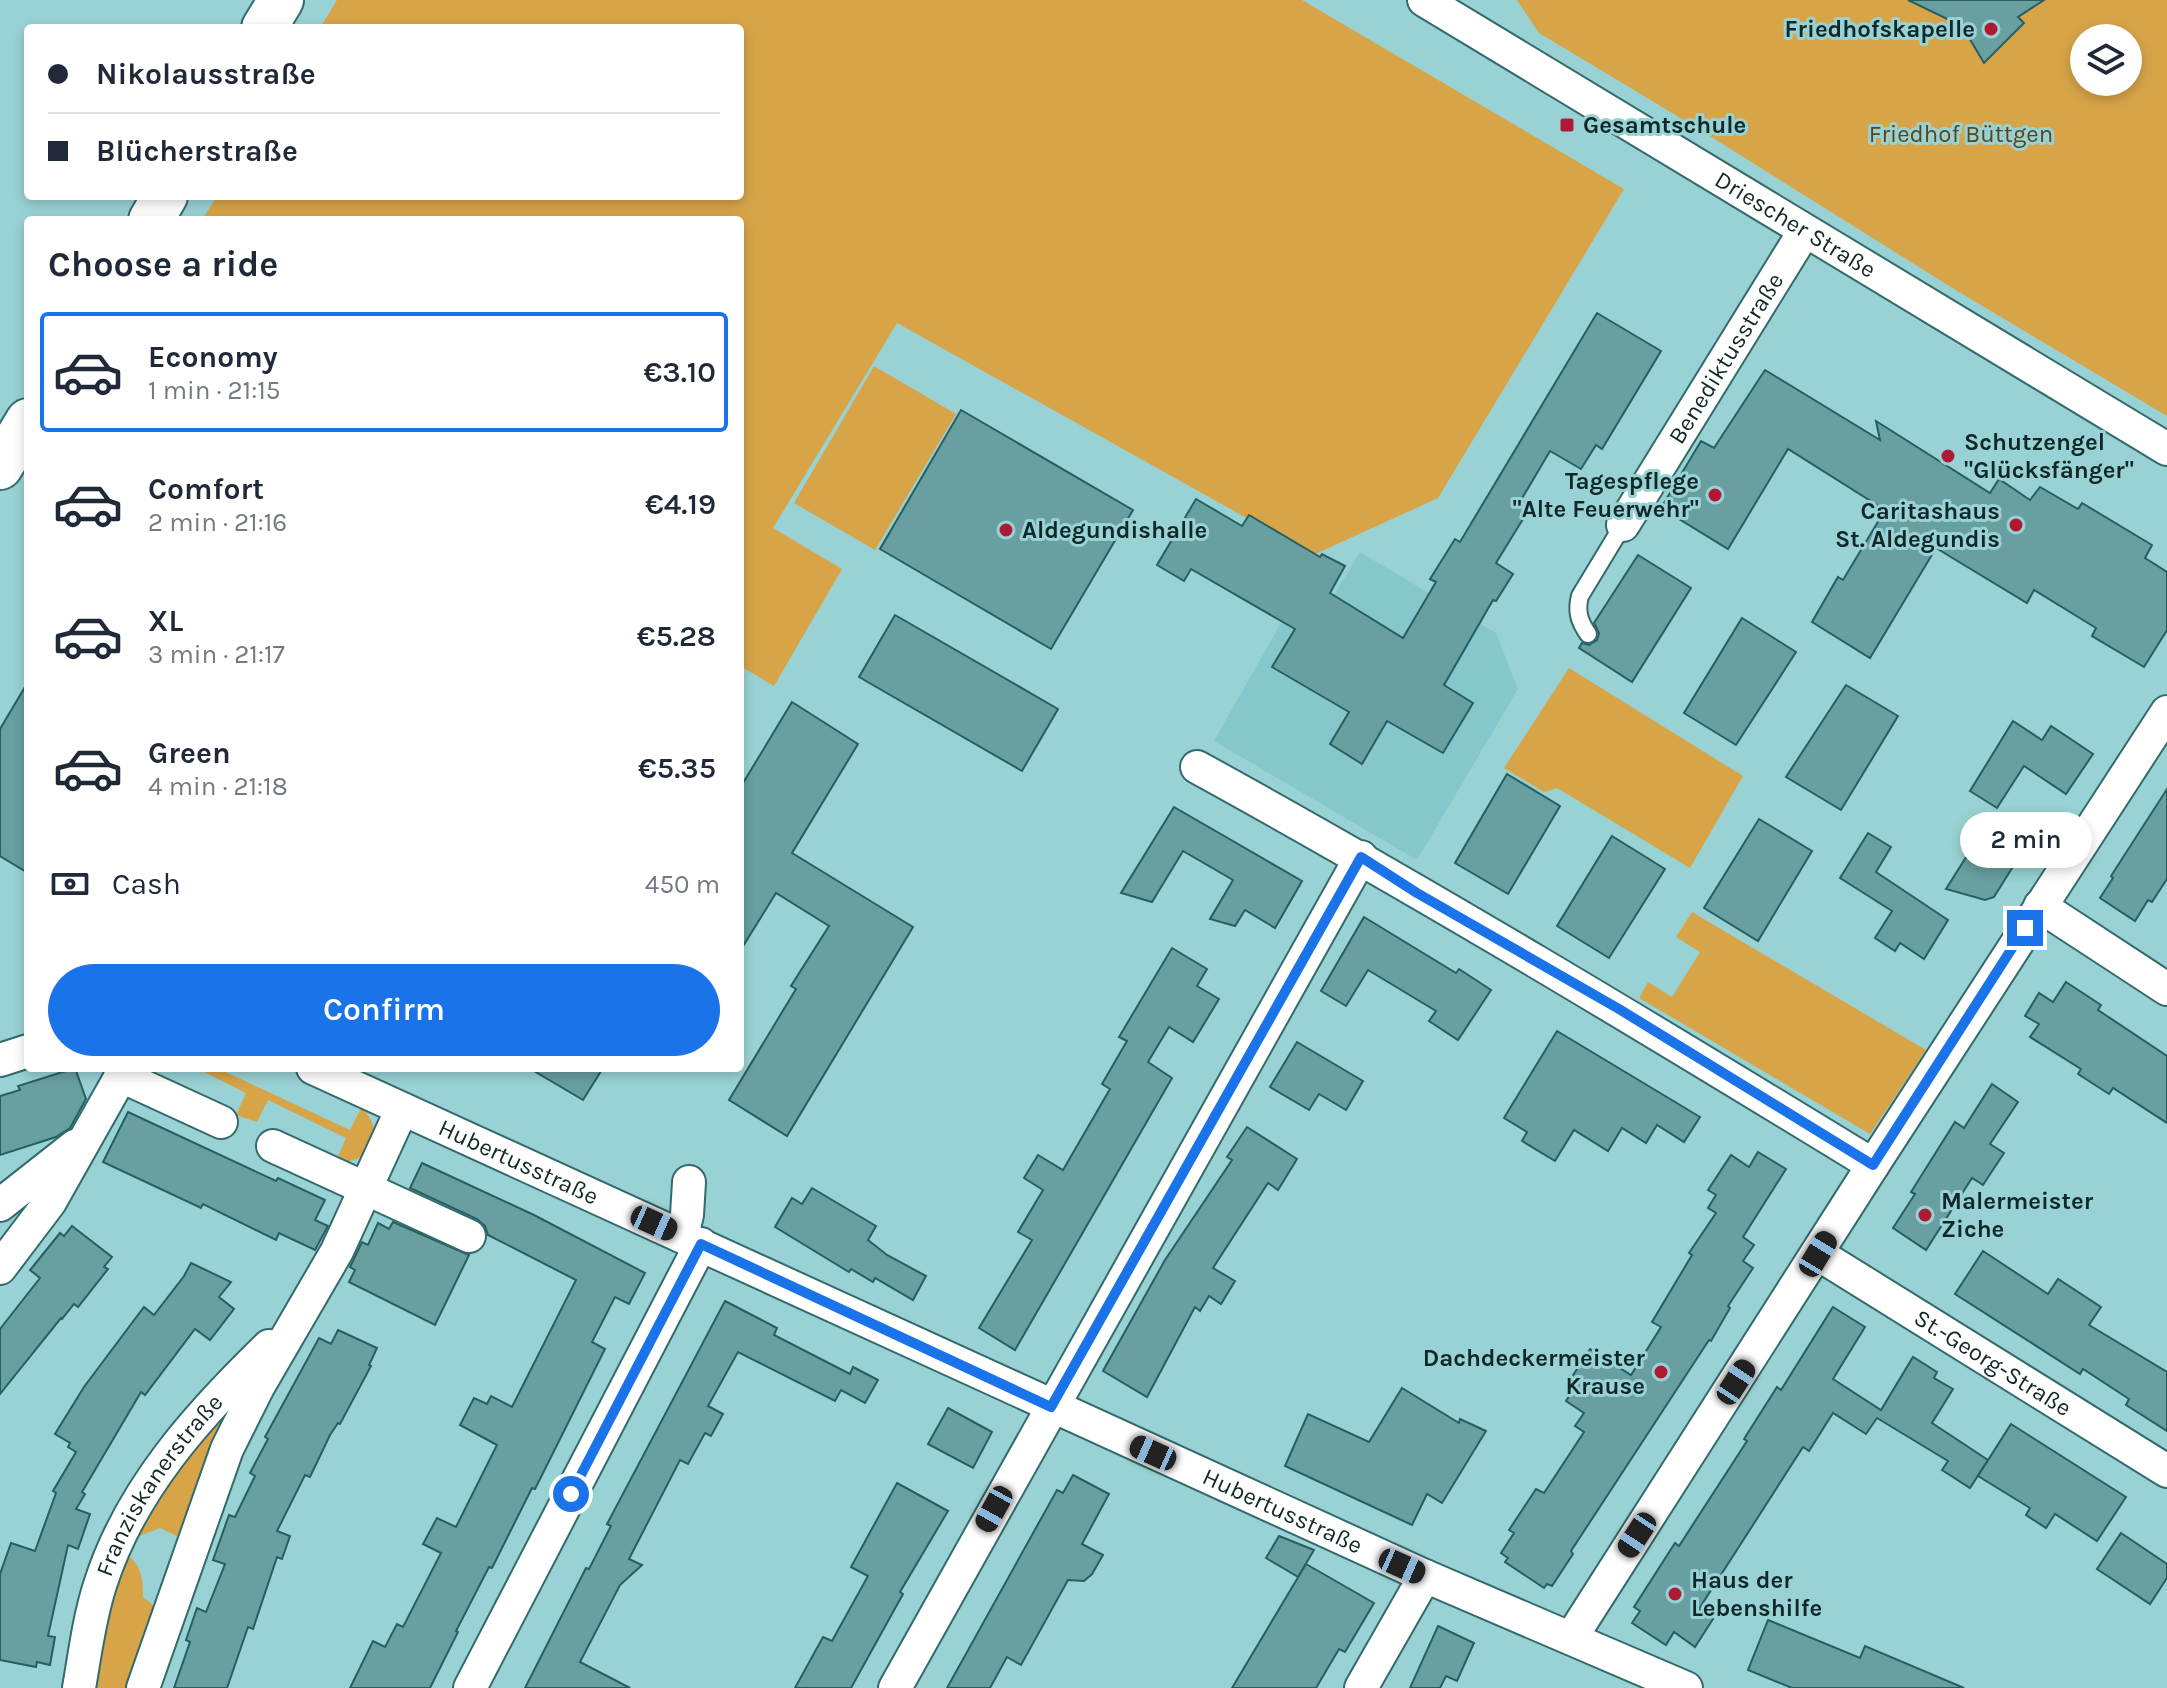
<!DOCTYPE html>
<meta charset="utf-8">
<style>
body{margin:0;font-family:Karla,sans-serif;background:#f2f2f3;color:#1f2937;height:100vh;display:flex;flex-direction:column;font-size:30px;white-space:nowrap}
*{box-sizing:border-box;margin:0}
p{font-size:26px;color:#747a83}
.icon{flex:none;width:44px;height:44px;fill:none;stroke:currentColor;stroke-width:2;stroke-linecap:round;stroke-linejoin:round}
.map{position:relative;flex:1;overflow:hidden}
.details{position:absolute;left:24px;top:216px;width:720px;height:856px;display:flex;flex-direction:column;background:#fff;border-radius:8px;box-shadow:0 4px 12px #0003}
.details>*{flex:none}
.hud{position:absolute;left:24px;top:24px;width:720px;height:176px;border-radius:8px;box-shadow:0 4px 12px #0003;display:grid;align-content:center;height:176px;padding:0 24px;background:#fff}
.tools{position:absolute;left:2070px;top:24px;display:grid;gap:16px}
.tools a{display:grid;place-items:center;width:72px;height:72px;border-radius:50%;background:#fff;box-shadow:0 4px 12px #0003;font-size:40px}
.end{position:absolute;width:36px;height:36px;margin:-18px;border:10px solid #1a73e8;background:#fff;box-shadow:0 0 0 4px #fff}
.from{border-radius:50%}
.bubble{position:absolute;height:56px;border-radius:28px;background:#fff;box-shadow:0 4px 12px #0003;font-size:26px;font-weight:600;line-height:56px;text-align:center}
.car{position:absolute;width:24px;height:48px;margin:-24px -12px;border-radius:10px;box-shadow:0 0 6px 2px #0007;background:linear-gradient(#222 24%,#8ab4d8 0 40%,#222 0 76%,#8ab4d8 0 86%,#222 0)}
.hud b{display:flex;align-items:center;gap:28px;height:76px;font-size:30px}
.hud b+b{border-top:2px solid #e0e1e3}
.hud i{width:20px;height:20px;background:#1f2937}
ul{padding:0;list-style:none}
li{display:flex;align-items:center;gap:24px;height:120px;margin:0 16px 12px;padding:0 8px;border:4px solid transparent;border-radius:8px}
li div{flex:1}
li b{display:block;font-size:30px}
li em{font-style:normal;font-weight:600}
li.active{border-color:#1a73e8}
li>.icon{width:72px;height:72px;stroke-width:1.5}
h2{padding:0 24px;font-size:36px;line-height:96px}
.pay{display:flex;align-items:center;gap:20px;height:88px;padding:0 24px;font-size:30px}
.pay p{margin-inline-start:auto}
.primary-button{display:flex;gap:16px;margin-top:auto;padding:16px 24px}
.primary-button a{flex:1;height:92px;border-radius:48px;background:#1a73e8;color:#fff;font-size:32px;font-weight:600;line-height:92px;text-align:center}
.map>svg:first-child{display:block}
.built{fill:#85c7ca}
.green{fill:#d7a448;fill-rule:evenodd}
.building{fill:#689fa1;stroke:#275f61;stroke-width:2}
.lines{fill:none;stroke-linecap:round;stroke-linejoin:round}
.lane-casing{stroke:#336a6c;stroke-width:20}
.street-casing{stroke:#336a6c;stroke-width:36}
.secondary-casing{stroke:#336a6c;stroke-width:48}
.lane{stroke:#fff;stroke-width:16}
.street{stroke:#fff;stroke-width:32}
.secondary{stroke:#fff;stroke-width:44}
.route{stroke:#1a73e8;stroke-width:10}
.poi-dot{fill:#ae1a34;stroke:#99d2d4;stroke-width:3}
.labels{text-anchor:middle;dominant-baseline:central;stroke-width:6;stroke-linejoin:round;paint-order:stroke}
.poi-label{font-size:24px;font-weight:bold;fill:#112829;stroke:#99d2d4;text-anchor:start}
.park-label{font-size:24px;fill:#5c441a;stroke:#99d2d4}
.street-label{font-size:24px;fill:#112829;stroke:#99d2d4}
</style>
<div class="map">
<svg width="2167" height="1688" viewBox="0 0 2167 1688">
<rect width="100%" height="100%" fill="#99d2d4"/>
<!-- built -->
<path class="built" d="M 1360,552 L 1496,633 L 1518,689 L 1417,860 L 1214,741 L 1306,579 L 1334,595 Z"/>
<!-- green -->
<g class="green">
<path d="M 337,0 L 1302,0 L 1624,189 L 1438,498 L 1313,555 L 897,323 L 773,528 L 842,569 L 774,686 L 740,666 L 740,220 L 202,220 L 217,196 L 740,196 L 740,28 L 320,28 Z"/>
<path d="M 1517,0 L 2167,0 L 2167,416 L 1954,289 L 1697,128 L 1539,33 ZM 2084,38 L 2128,38 L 2128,82 L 2084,82 Z"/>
<path d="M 874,366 L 956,414 L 875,550 L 794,503 Z"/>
<path d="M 1569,668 L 1743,776 L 1690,868 L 1557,788 L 1544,792 L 1504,768 Z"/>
<path d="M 1692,912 L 1926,1050 L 1870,1134 L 1639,998 L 1648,982 L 1672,997 L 1700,952 L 1676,937 Z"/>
<path d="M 196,1068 L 217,1068 L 350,1130 L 361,1108 C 388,1130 370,1167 336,1161 L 346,1138 L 268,1100 L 257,1122 L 236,1115 L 246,1093 Z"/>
<path d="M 228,1400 L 235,1405 L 181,1538 L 160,1528 L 137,1537 L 130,1534 Z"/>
<path d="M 122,1551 C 141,1563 143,1576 143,1597 L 157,1608 L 129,1688 L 87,1688 Z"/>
</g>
<!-- building -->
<g class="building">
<path d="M 1908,0 L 2044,0 L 2018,17 L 2024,23 L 1984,63 L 1962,26 Z"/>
<path d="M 1597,313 L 1661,351 L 1602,449 L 1596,445 L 1581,469 L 1550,451 L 1521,500 L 1531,506 L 1496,563 L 1513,574 L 1496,601 L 1493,600 L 1444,685 L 1473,703 L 1443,753 L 1387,721 L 1362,764 L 1330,744 L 1349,712 L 1272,667 L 1295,629 L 1191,569 L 1184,581 L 1157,565 L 1196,499 L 1242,526 L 1249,515 L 1320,557 L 1322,554 L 1345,566 L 1330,593 L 1403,638 L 1436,582 L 1430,579 L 1455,539 L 1460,542 Z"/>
<path d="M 1765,370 L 1880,440 L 1876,421 L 1990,493 L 1999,479 L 2030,500 L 2040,487 L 2078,509 L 2082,503 L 2152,545 L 2145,558 L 2167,572 L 2167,630 L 2144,667 L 2092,636 L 2096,628 L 2034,590 L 2027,603 L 1936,548 L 1870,658 L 1812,622 L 1838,577 L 1843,580 L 1885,510 L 1788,449 L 1728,549 L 1661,508 L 1701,441 L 1714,448 Z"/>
<path d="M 961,410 L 1133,510 L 1051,649 L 880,549 Z"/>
<path d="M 1638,555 L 1691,588 L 1632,682 L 1579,648 L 1582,643 L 1589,645 L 1597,640 L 1599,633 L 1594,623 Z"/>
<path d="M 895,615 L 1058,709 L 1022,771 L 859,677 Z"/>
<path d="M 1742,618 L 1796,652 L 1736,745 L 1684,713 Z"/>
<path d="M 28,682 L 28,873 L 0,856 L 0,729 Z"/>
<path d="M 1846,685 L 1898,716 L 1841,810 L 1786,777 Z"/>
<path d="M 792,702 L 858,744 L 792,853 L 913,927 L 787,1136 L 729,1100 L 796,989 L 791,986 L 829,926 L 776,893 L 740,951 L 740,788 Z"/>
<path d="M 2013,721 L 2042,740 L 2051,726 L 2093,754 L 2066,794 L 2024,766 L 1997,808 L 1970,791 Z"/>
<path d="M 1507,774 L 1560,806 L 1508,894 L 1455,863 Z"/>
<path d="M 2167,789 L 2167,879 L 2152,902 L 2148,900 L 2135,921 L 2100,898 L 2113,878 L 2111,876 Z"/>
<path d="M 1174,807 L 1302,881 L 1275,928 L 1245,910 L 1235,926 L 1210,919 L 1233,880 L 1183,851 L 1152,902 L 1121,893 Z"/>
<path d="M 1994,813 L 2024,827 L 2029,834 L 2029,841 L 1994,897 L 1985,900 L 1946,889 Z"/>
<path d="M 1759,819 L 1812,851 L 1758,941 L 1704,908 Z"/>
<path d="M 1868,833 L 1891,847 L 1876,872 L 1948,920 L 1924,959 L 1900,943 L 1895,951 L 1875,938 L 1892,911 L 1840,878 Z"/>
<path d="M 1612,836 L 1665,869 L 1609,958 L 1557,926 Z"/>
<path d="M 1364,917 L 1456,973 L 1459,969 L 1491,990 L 1458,1040 L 1429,1021 L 1436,1011 L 1368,970 L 1346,1006 L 1321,991 Z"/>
<path d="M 1172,948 L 1207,969 L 1197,986 L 1219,999 L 1193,1042 L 1169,1027 L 1148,1062 L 1172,1078 L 1015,1350 L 979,1328 L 1032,1240 L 1018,1232 L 1043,1190 L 1024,1178 L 1038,1155 L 1063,1170 L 1110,1089 L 1102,1084 L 1127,1041 L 1119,1037 Z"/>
<path d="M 2066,982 L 2101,1005 L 2098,1010 L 2167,1056 L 2167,1123 L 2113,1088 L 2109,1094 L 2078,1074 L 2081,1069 L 2030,1037 L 2039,1024 L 2025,1016 L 2039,993 L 2053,1002 Z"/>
<path d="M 1557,1031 L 1700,1117 L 1684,1142 L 1657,1125 L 1646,1143 L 1622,1128 L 1608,1151 L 1574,1130 L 1555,1161 L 1522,1141 L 1527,1132 L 1504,1118 Z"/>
<path d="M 1297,1042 L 1363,1081 L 1346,1110 L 1319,1094 L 1309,1110 L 1270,1087 Z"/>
<path d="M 75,1068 L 86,1099 L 70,1128 L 56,1137 L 0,1155 L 0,1096 L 20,1090 L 18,1086 Z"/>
<path d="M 529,1068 L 603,1068 L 583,1100 Z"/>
<path d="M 1992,1084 L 2018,1102 L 1990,1144 L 2004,1153 L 1983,1185 L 1972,1178 L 1926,1250 L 1893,1228 L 1915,1194 L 1911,1192 L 1955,1122 L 1964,1128 Z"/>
<path d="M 128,1112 L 276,1181 L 278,1178 L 325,1200 L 315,1220 L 328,1226 L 315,1250 L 279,1233 L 276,1240 L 203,1204 L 201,1208 L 103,1162 Z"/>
<path d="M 1247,1127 L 1297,1159 L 1278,1190 L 1268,1183 L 1213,1268 L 1235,1281 L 1221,1304 L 1209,1296 L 1200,1311 L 1195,1307 L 1147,1397 L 1103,1371 L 1165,1260 L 1232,1160 L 1227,1157 Z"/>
<path d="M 1758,1152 L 1786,1169 L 1743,1237 L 1754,1245 L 1743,1261 L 1753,1268 L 1728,1306 L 1730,1308 L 1711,1341 L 1709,1340 L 1571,1551 L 1573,1554 L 1552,1586 L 1547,1584 L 1544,1588 L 1505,1562 L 1508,1558 L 1501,1553 L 1514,1533 L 1509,1530 L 1536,1489 L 1544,1493 L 1584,1432 L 1575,1426 L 1584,1413 L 1566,1401 L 1573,1390 L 1566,1386 L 1590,1349 L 1631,1375 L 1661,1327 L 1652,1322 L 1692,1255 L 1689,1253 L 1716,1213 L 1708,1208 L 1716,1195 L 1708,1190 L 1731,1155 L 1749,1167 Z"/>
<path d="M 422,1163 L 534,1215 L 645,1273 L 629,1304 L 615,1297 L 592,1342 L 605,1349 L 535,1489 L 532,1488 L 492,1568 L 489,1567 L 456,1631 L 458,1632 L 430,1688 L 350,1688 L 373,1641 L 385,1647 L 397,1624 L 403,1627 L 441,1553 L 423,1544 L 437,1518 L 456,1527 L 497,1445 L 460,1425 L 474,1398 L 487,1404 L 491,1396 L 512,1407 L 576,1280 L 488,1235 L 485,1226 L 477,1219 L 410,1188 Z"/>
<path d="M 812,1188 L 876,1226 L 868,1240 L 887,1255 L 926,1276 L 913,1300 L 875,1278 L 873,1282 L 851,1269 L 849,1272 L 775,1227 L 792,1198 L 802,1204 Z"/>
<path d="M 393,1222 L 469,1255 L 435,1325 L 349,1282 L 355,1270 L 350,1267 L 362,1242 L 368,1245 L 378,1223 L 389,1229 Z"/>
<path d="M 72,1226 L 112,1257 L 104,1267 L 108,1269 L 78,1307 L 74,1304 L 62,1319 L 61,1318 L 0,1394 L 0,1329 L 40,1278 L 30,1270 L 60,1233 L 64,1236 Z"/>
<path d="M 1983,1251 L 2048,1294 L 2058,1279 L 2101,1307 L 2089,1325 L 2167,1372 L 2167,1431 L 2126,1405 L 2129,1399 L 2083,1369 L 2080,1374 L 1955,1294 Z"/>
<path d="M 191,1263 L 231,1282 L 219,1297 L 234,1309 L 210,1340 L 195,1329 L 145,1395 L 141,1392 L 82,1492 L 85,1494 L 76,1509 L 90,1514 L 78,1549 L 68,1545 L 48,1636 L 55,1637 L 50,1665 L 37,1662 L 36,1667 L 0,1660 L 0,1574 L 11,1543 L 35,1551 L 56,1493 L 53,1491 L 76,1452 L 68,1447 L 70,1443 L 55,1434 L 84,1387 L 144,1307 L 154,1315 L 184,1276 Z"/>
<path d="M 725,1301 L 777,1328 L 774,1335 L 850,1374 L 853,1367 L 878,1380 L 865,1403 L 841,1390 L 835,1401 L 738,1352 L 708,1406 L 723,1414 L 711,1436 L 705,1433 L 688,1464 L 680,1460 L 629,1559 L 642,1565 L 620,1585 L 580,1662 L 630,1688 L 525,1688 L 586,1568 L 589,1569 L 611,1526 L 607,1524 Z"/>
<path d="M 1833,1307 L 1865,1327 L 1833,1379 L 1881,1410 L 1913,1357 L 1937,1372 L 1934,1378 L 1953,1389 L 1932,1423 L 1988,1460 L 1970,1488 L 1942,1470 L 1948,1461 L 1877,1418 L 1866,1434 L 1833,1413 L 1809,1451 L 1803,1447 L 1699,1609 L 1713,1619 L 1695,1647 L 1674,1632 L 1666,1645 L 1632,1623 L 1640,1611 L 1634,1607 L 1675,1543 L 1679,1546 L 1747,1441 L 1744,1439 L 1777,1387 L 1781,1390 Z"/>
<path d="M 338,1330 L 377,1348 L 369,1365 L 371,1366 L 340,1424 L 338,1423 L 330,1435 L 310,1477 L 305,1475 L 277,1531 L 290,1536 L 282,1559 L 277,1557 L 253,1629 L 248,1627 L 227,1688 L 174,1688 L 190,1642 L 186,1640 L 197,1608 L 206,1612 L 225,1564 L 213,1560 L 229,1515 L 235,1517 L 255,1476 L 250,1473 L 268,1439 L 265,1437 L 319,1338 L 331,1344 Z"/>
<path d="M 1402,1388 L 1459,1423 L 1460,1419 L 1486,1431 L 1442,1503 L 1427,1494 L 1412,1525 L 1285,1466 L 1308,1414 L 1369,1442 Z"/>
<path d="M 948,1408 L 992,1432 L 973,1468 L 928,1444 Z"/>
<path d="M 2011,1424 L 2126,1497 L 2097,1541 L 2055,1514 L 2046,1528 L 2026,1515 L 2030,1508 L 1978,1476 Z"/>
<path d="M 1073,1475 L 1109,1494 L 1082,1544 L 1103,1555 L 1092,1574 L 1084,1581 L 1068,1580 L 1021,1665 L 1007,1657 L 990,1688 L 947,1688 L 1057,1490 L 1063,1493 Z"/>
<path d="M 897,1483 L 948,1511 L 900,1592 L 903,1594 L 851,1688 L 795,1688 L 823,1637 L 832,1641 L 868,1576 L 851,1567 Z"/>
<path d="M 2121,1533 L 2167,1564 L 2167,1578 L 2150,1604 L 2097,1569 Z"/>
<path d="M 1279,1536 L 1314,1550 L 1298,1577 L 1266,1558 Z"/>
<path d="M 1306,1564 L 1374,1603 L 1345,1652 L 1339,1649 L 1316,1688 L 1232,1688 Z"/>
<path d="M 1768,1620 L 1860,1658 L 1865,1646 L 1964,1688 L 1792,1688 L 1748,1670 Z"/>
<path d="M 1438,1626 L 1474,1643 L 1457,1681 L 1446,1676 L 1440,1688 L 1410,1688 Z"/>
</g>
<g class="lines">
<!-- lane casing -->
<g class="lane-casing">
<path id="lane" d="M 1588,634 C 1579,621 1576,611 1580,596 L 1623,525"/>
</g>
<!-- street casing -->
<g class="street-casing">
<g id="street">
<path id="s1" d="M 1424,0 L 2167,449"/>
<path id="s2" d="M 1623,525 L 1804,232"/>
<path d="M 1197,767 C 1426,893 1649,1028 1873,1165"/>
<path d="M 2040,906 L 2167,989"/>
<path d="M 0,1060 L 28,1051"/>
<path id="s3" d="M 313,1068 L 1425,1576 L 1686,1688"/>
<path d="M 121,1076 L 221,1122"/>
<path d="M 273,1146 L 469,1236"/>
<path d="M 0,1205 L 75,1146"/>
<path d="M 682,1235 L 687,1215 L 689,1182"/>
<path id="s4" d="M 1818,1254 L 2167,1471"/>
<path d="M 0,1268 L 50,1202 L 121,1076 L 120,1068"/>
<path d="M 1571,1638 L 1873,1165 L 2167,712"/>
<path id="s5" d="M 79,1688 C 85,1654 89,1619 100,1585 C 130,1490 198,1415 269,1346"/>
<path d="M 143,1688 L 227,1449 L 258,1387 L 337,1251 L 402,1109"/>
<path d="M 470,1688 L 701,1244"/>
<path d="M 895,1688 L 1361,857"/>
<path d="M 1361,1688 L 1425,1576"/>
</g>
</g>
<!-- secondary casing -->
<g class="secondary-casing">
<g id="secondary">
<path d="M 264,28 L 281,0"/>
<path d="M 151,220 L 165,196"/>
<path d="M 0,467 L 28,421"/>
</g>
</g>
<!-- lane -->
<use href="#lane" class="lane"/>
<!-- street -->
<use href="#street" class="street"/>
<!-- secondary -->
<use href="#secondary" class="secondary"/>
</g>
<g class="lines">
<!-- route -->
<path class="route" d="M 571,1494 L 701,1244 L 1051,1407 L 1361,857 L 1417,893 L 1619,1009 L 1873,1165 L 2025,928"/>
</g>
<!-- markers -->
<g class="poi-dot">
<circle cx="1991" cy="29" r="8"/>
<rect x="1559" y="117" width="16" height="16" rx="4"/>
<circle cx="1948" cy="456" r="8"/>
<circle cx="1715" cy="495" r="8"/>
<circle cx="2016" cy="525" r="8"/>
<circle cx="1006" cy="530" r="8"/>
<circle cx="1925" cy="1215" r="8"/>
<circle cx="1661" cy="1372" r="8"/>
<circle cx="1675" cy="1594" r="8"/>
</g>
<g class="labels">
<!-- poi labels -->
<g class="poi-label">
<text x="1975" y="29" text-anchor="end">Friedhofskapelle</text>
<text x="1583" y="125">Gesamtschule</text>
<text x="1964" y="442">Schutzengel<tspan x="1964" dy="28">"Glücksfänger"</tspan></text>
<text x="1699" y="481" text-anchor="end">Tagespflege<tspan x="1699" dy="28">"Alte Feuerwehr"</tspan></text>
<text x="2000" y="511" text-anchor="end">Caritashaus<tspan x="2000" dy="28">St. Aldegundis</tspan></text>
<text x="1022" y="530">Aldegundishalle</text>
<text x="1941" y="1201">Malermeister<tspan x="1941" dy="28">Ziche</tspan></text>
<text x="1645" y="1358" text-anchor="end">Dachdeckermeister<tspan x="1645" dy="28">Krause</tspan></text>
<text x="1691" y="1580">Haus der<tspan x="1691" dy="28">Lebenshilfe</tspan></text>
</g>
<!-- park labels -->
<g class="park-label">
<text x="1961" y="134">Friedhof Büttgen</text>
</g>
<!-- street labels -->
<g class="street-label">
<text stroke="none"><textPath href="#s1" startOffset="434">Driescher Straße</textPath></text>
<text stroke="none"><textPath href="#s2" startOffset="196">Benediktusstraße</textPath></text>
<text stroke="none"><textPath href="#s3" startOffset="226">Hubertusstraße</textPath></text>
<text stroke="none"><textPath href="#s4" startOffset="206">St.-Georg-Straße</textPath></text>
<text stroke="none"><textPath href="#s5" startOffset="222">Franziskanerstraße</textPath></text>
<text stroke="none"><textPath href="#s3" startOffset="1066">Hubertusstraße</textPath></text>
</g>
</g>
</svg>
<div class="tools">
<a><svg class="icon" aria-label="layers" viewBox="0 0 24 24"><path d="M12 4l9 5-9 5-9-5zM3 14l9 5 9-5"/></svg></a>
</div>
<i class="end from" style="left:571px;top:1494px"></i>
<i class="end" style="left:2025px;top:928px"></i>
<div class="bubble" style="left:1960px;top:812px;width:132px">2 min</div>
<i class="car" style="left:654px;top:1223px;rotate:114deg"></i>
<i class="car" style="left:1818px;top:1254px;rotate:31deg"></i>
<i class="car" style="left:1736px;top:1382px;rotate:33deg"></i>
<i class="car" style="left:1153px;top:1453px;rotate:294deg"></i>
<i class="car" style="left:994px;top:1509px;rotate:209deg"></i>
<i class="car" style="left:1637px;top:1535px;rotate:213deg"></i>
<i class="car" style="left:1402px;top:1566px;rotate:114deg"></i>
<div class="hud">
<b><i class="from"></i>Nikolausstraße</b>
<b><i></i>Blücherstraße</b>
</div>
<section class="details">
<h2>Choose a ride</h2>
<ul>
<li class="active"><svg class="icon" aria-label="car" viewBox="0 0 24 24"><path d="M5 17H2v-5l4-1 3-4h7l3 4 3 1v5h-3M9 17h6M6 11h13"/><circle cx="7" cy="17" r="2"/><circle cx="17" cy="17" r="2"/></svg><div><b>Economy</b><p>1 min · 21:15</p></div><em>€3.10</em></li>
<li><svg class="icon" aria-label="car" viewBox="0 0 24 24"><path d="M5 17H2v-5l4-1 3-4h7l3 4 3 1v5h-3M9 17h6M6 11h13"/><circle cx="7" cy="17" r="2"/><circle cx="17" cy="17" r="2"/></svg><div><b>Comfort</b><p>2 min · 21:16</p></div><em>€4.19</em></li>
<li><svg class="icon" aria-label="car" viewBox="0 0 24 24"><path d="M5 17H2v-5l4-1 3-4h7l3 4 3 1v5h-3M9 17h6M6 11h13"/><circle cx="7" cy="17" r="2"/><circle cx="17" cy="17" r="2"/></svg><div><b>XL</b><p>3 min · 21:17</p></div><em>€5.28</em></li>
<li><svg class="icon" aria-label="car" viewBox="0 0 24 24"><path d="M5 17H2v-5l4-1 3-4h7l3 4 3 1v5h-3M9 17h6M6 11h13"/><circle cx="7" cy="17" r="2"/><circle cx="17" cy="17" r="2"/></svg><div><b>Green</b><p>4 min · 21:18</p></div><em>€5.35</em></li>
</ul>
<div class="pay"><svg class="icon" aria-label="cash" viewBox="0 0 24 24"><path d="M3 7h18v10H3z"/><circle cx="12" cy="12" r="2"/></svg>Cash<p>450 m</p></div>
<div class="primary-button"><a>Confirm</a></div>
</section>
</div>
